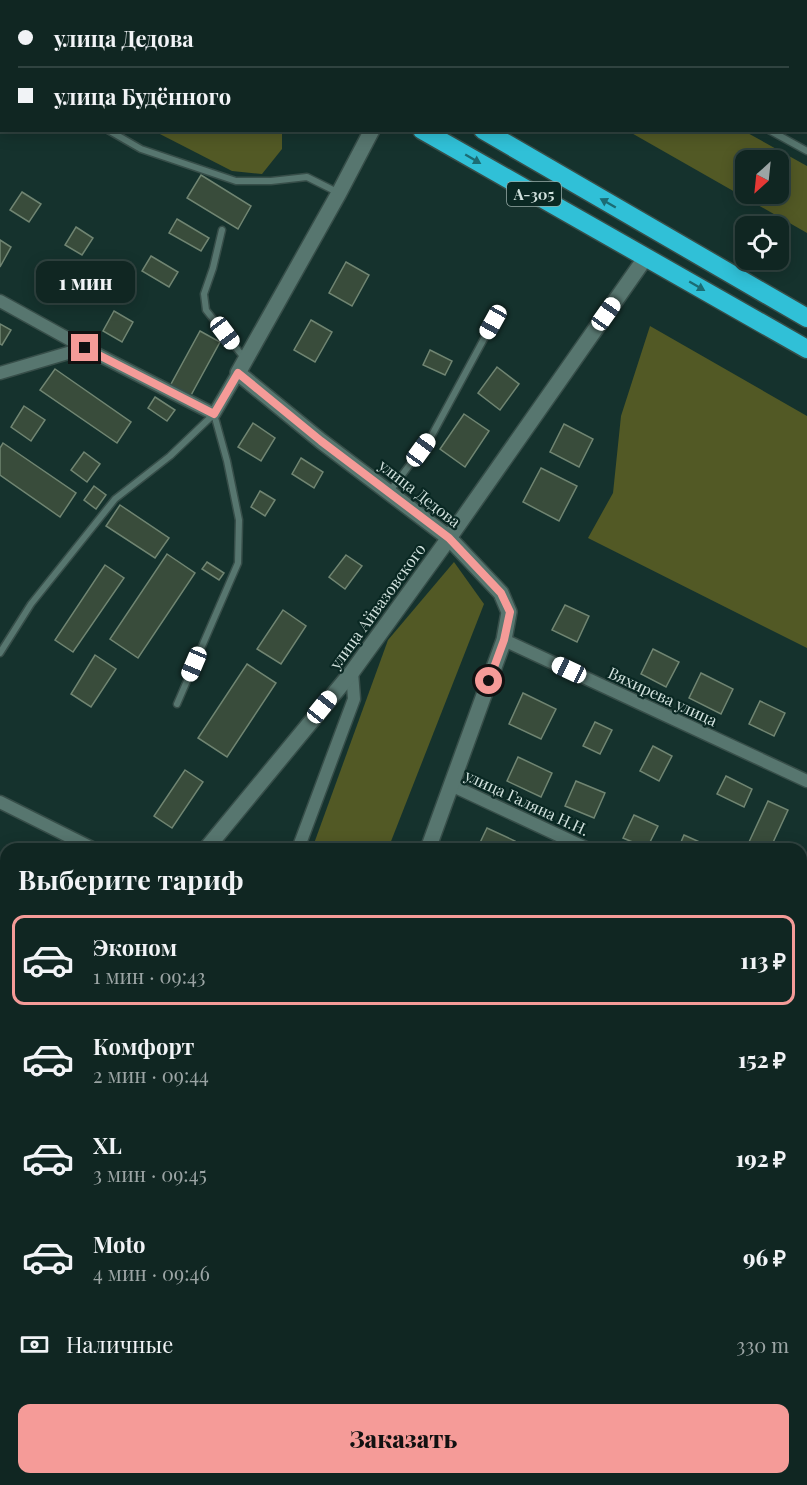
<!DOCTYPE html>
<html lang="ru">
<meta charset="utf-8">
<style>
body{margin:0;font-family:"Playfair Display",serif;background:#192e2a;color:#f1f3f6;height:100vh;display:flex;flex-direction:column;font-size:22px;white-space:nowrap}
*{box-sizing:border-box;margin:0}
p{font-size:20px;color:#9ca5a5}
.icon{flex:none;width:33px;height:33px;fill:none;stroke:currentColor;stroke-width:2;stroke-linecap:round;stroke-linejoin:round}
.map{position:relative;flex:1;overflow:hidden}
.drawer{position:absolute;left:0px;top:843px;width:807px;height:642px;display:flex;flex-direction:column;background:#102622;border-radius:18px 18px 0 0;box-shadow:0 3px 15px #0003,0 0 0 2px #304340}
.drawer>*{flex:none}
.banner{position:absolute;left:0px;top:0px;width:807px;height:132px;box-shadow:0 3px 15px #0003,0 0 0 2px #304340;display:grid;align-content:center;height:132px;padding:0 18px;background:#102622}
.needle{width:39px;rotate:207deg}
.buttons{position:absolute;left:735px;top:150px;display:grid;gap:12px}
.buttons a{display:grid;place-items:center;width:54px;height:54px;border-radius:12px;background:#102622;box-shadow:0 3px 15px #0003,0 0 0 2px #304340;font-size:30px}
.end{position:absolute;width:27px;height:27px;margin:-14px;border:8px solid #f59b98;background:#111;box-shadow:0 0 0 3px #111}
.from{border-radius:50%}
.bubble{position:absolute;height:42px;border-radius:12px;background:#102622;box-shadow:0 3px 15px #0003,0 0 0 2px #304340;font-size:20px;font-weight:800;line-height:42px;text-align:center}
.car{position:absolute;width:18px;height:36px;margin:-18px -9px;border-radius:8px;box-shadow:0 0 4px 2px #0007;background:linear-gradient(#fff 24%,#345 0 40%,#fff 0 76%,#345 0 86%,#fff 0)}
.banner b{display:flex;align-items:center;gap:21px;height:57px;font-size:22px}
.banner b+b{border-top:2px solid #304340}
.banner i{width:15px;height:15px;background:#f1f3f6}
ul{padding:0;list-style:none}
li{display:flex;align-items:center;gap:18px;height:90px;margin:0 12px 9px;padding:0 6px;border:3px solid transparent;border-radius:12px}
li div{flex:1}
li b{display:block;font-size:22px}
li em{font-style:normal;font-weight:800}
li.current{border-color:#f59b98}
li>.icon{width:54px;height:54px;stroke-width:1.5}
h2{padding:0 18px;font-size:27px;line-height:72px}
.pay{display:flex;align-items:center;gap:15px;height:66px;padding:0 18px;font-size:22px}
.pay p{margin-inline-start:auto}
.primary-button{display:flex;gap:12px;margin-top:auto;padding:12px 18px}
.primary-button a{flex:1;height:69px;border-radius:12px;background:#f59b98;color:#111;font-size:24px;font-weight:800;line-height:69px;text-align:center}
.map>svg:first-child{display:block}
.built{fill:#113a32}
.green{fill:#525925;fill-rule:evenodd}
.building{fill:#394c3b;stroke:#708572;stroke-width:1.5}
.lines{fill:none;stroke-linecap:round;stroke-linejoin:round}
.lane-casing{stroke:#374e49;stroke-width:9}
.street-casing{stroke:#374e49;stroke-width:15}
.secondary-casing{stroke:#374e49;stroke-width:18}
.highway-casing{stroke:#374e49;stroke-width:21}
.lane{stroke:#57766f;stroke-width:6}
.street{stroke:#57766f;stroke-width:12}
.secondary{stroke:#57766f;stroke-width:15}
.highway{stroke:#30c0d7;stroke-width:18}
.oneway{fill:#1b6c74}
.route{stroke:#f59b98;stroke-width:8}
.labels{text-anchor:middle;dominant-baseline:central;stroke-width:4.5;stroke-linejoin:round;paint-order:stroke}
.shield{fill:#0a2823;stroke:#96aaa6;stroke-width:1.5}
.shield-label{font-size:15px;font-weight:bold;fill:#d2e2de}
.street-label{font-size:16px;fill:#d2e2de;stroke:#0a2823}
</style>
<div class="map">
<svg width="807" height="1485" viewBox="0 0 807 1485">
<rect width="100%" height="100%" fill="#15322d"/>
<!-- built -->
<path class="built" d="M 807,1332 L 807,1485 L 659,1485 L 661,1479 L 801,1479 L 801,1334 Z"/>
<!-- green -->
<g class="green">
<path d="M 154,131 L 282,131 L 282,149 L 262,174 L 232,171 Z"/>
<path d="M 628,131 L 744,131 L 807,166 L 807,233 ZM 746,160 L 778,160 L 778,194 L 746,194 Z"/>
<path d="M 650,326 L 807,416 L 807,648 L 588,538 L 613,493 L 621,416 Z"/>
<path d="M 454,562 L 484,604 L 388,849 L 312,849 L 388,640 Z"/>
<path d="M 83,1479 L 145,1479 L 143,1485 L 81,1485 Z"/>
</g>
<!-- building -->
<g class="building">
<path d="M 201,175 L 251,206 L 238,229 L 187,198 Z"/>
<path d="M 22,192 L 41,204 L 29,222 L 10,210 Z"/>
<path d="M 177,219 L 209,238 L 201,251 L 169,233 Z"/>
<path d="M 76,227 L 93,238 L 82,255 L 65,245 Z"/>
<path d="M 0,240 L 11,247 L 0,267 Z"/>
<path d="M 151,256 L 178,272 L 169,287 L 142,271 Z"/>
<path d="M 346,262 L 369,275 L 352,306 L 329,293 Z"/>
<path d="M 54,268 L 73,279 L 62,299 L 42,288 Z"/>
<path d="M 114,311 L 133,322 L 122,342 L 103,331 Z"/>
<path d="M 311,320 L 332,332 L 315,362 L 294,350 Z"/>
<path d="M 0,324 L 11,330 L 2,345 L 0,344 Z"/>
<path d="M 200,331 L 220,342 L 190,397 L 170,386 Z"/>
<path d="M 430,350 L 452,361 L 445,375 L 423,365 Z"/>
<path d="M 497,367 L 519,384 L 500,410 L 478,393 Z"/>
<path d="M 55,369 L 131,422 L 117,443 L 40,390 Z"/>
<path d="M 155,397 L 175,410 L 167,421 L 148,408 Z"/>
<path d="M 24,406 L 45,420 L 31,441 L 11,427 Z"/>
<path d="M 464,414 L 489,431 L 465,467 L 440,449 Z"/>
<path d="M 253,423 L 275,438 L 261,461 L 238,447 Z"/>
<path d="M 564,424 L 593,439 L 579,467 L 550,452 Z"/>
<path d="M 3,443 L 76,493 L 60,517 L 0,475 L 0,448 Z"/>
<path d="M 84,452 L 100,464 L 87,482 L 71,470 Z"/>
<path d="M 301,458 L 323,472 L 314,488 L 292,474 Z"/>
<path d="M 541,468 L 577,486 L 559,521 L 523,502 Z"/>
<path d="M 94,486 L 106,495 L 96,509 L 84,500 Z"/>
<path d="M 260,491 L 275,500 L 265,516 L 251,507 Z"/>
<path d="M 120,505 L 169,538 L 155,558 L 106,526 Z"/>
<path d="M 167,554 L 195,573 L 138,658 L 110,639 Z"/>
<path d="M 346,555 L 362,566 L 345,589 L 329,577 Z"/>
<path d="M 207,562 L 224,573 L 219,580 L 202,569 Z"/>
<path d="M 105,565 L 124,578 L 73,652 L 55,640 Z"/>
<path d="M 565,605 L 589,616 L 577,642 L 552,630 Z"/>
<path d="M 283,610 L 306,626 L 281,664 L 257,649 Z"/>
<path d="M 653,649 L 679,662 L 666,687 L 641,674 Z"/>
<path d="M 95,655 L 116,669 L 91,707 L 71,694 Z"/>
<path d="M 247,664 L 276,683 L 227,757 L 198,738 Z"/>
<path d="M 701,673 L 733,689 L 721,714 L 689,698 Z"/>
<path d="M 523,693 L 556,709 L 541,739 L 509,724 Z"/>
<path d="M 760,701 L 785,713 L 774,736 L 749,724 Z"/>
<path d="M 595,722 L 612,730 L 600,754 L 583,746 Z"/>
<path d="M 653,746 L 672,756 L 659,781 L 640,771 Z"/>
<path d="M 518,757 L 552,773 L 541,797 L 507,781 Z"/>
<path d="M 185,770 L 203,782 L 172,828 L 154,816 Z"/>
<path d="M 726,776 L 752,789 L 744,807 L 717,794 Z"/>
<path d="M 576,781 L 605,793 L 594,818 L 565,806 Z"/>
<path d="M 768,801 L 788,810 L 770,849 L 765,849 L 749,842 Z"/>
<path d="M 634,815 L 658,826 L 647,848 L 623,838 Z"/>
<path d="M 487,828 L 515,841 L 511,849 L 477,849 Z"/>
<path d="M 684,835 L 713,848 L 712,849 L 678,849 Z"/>
<path d="M 801,891 L 807,893 L 807,925 L 801,923 Z"/>
<path d="M 0,936 L 6,939 L 6,956 L 3,962 L 0,960 Z"/>
<path d="M 801,1037 L 807,1038 L 807,1065 L 801,1065 Z"/>
<rect x="801" y="1157" width="6" height="29"/>
<path d="M 0,1251 L 6,1254 L 5,1274 L 0,1272 Z"/>
<rect x="801" y="1263" width="6" height="25"/>
<path d="M 801,1389 L 807,1392 L 807,1425 L 801,1422 Z"/>
<path d="M 0,1468 L 6,1470 L 6,1479 L 30,1479 L 36,1481 L 35,1485 L 0,1485 Z"/>
<path d="M 269,1479 L 296,1479 L 293,1485 L 278,1485 L 269,1480 Z"/>
<path d="M 488,1479 L 519,1479 L 517,1485 L 485,1485 Z"/>
</g>
<g class="lines">
<!-- lane casing -->
<g class="lane-casing">
<g id="lane">
<path d="M 0,52 L 2,54"/>
<path d="M 108,130 L 141,149 L 236,181 L 271,181 L 307,177 L 339,193"/>
<path d="M 769,130 L 807,151"/>
<path d="M 222,230 L 213,268 L 204,294 L 206,310 L 245,359"/>
<path d="M 390,491 L 432,435 L 493,322"/>
<path d="M 0,653 L 31,604 L 115,499 L 170,456 L 214,414 L 227,461 L 239,520 L 238,563 L 177,704"/>
</g>
</g>
<!-- street casing -->
<g class="street-casing">
<g id="street">
<path d="M 527,2 L 528,0"/>
<path d="M 0,301 L 85,348 L 214,414 L 238,373"/>
<path d="M 0,373 L 85,348"/>
<path d="M 504,640 L 807,781"/>
<path d="M 451,785 L 588,849"/>
<path d="M 0,802 L 94,849"/>
<path d="M 298,849 L 354,699 L 352,672"/>
<path d="M 801,948 L 807,951"/>
<path d="M 801,1011 L 807,1010"/>
<path d="M 801,1135 L 807,1135"/>
<path d="M 801,1319 L 807,1318"/>
<path d="M 372,1479 L 385,1485"/>
<path d="M 66,1485 L 68,1479"/>
<path d="M 329,1485 L 331,1479"/>
</g>
</g>
<!-- secondary casing -->
<g class="secondary-casing">
<g id="secondary">
<path d="M 372,130 L 339,193 L 238,373 L 321,441 L 449,538 L 501,593 L 509,612 L 504,640 L 428,849"/>
<path d="M 206,849 L 352,672 L 449,538 L 646,257"/>
<path d="M 0,909 L 6,911"/>
<path d="M 0,1144 L 6,1130"/>
<path d="M 194,1485 L 196,1479"/>
</g>
</g>
<!-- highway casing -->
<g class="highway-casing">
<g id="highway">
<path d="M 193,0 L 195,2"/>
<path d="M 255,0 L 258,2"/>
<path d="M 422,130 L 807,349"/>
<path d="M 483,130 L 807,318"/>
</g>
</g>
<!-- lane -->
<use href="#lane" class="lane"/>
<!-- street -->
<use href="#street" class="street"/>
<!-- secondary -->
<use href="#secondary" class="secondary"/>
<!-- highway -->
<use href="#highway" class="highway"/>
</g>
<!-- one-way arrows -->
<defs><path id="oneway-solid" d="M-6-.8H1V-3.2L6.5 0L1 3.2V.8H-6Z" transform="scale(1.5)"/></defs>
<g class="oneway">
<use href="#oneway-solid" transform="translate(473 159) rotate(30)"/>
<use href="#oneway-solid" transform="translate(608 203) rotate(-150)"/>
<use href="#oneway-solid" transform="translate(697 286) rotate(30)"/>
</g>
<g class="lines">
<!-- route -->
<path class="route" d="M 85,348 L 214,414 L 238,373 L 321,441 L 449,538 L 501,593 L 510,612 L 504,640 L 489,681"/>
</g>
<g class="labels">
<!-- shield labels -->
<rect class="shield" x="507" y="182" width="54" height="24" rx="4.5"/>
<g class="shield-label">
<text x="534" y="194">А-305</text>
</g>
<!-- street labels -->
<g class="street-label">
<text transform="translate(420 493) rotate(38)">улица Дедова</text>
<text transform="translate(377 606) rotate(-54)">улица Айвазовского</text>
<text transform="translate(663 696) rotate(25)">Вяхирева улица</text>
<text transform="translate(527 802) rotate(25)">улица Галяна Н.Н.</text>
</g>
</g>
</svg>
<div class="buttons">
<a><svg class="needle" viewBox="-14 -14 28 28"><path d="M0-13l5 13h-10z" fill="#e53935"/><path d="M0 13l5-13h-10z" fill="#9ca5a5"/></svg></a>
<a><svg class="icon" aria-label="locate" viewBox="0 0 24 24"><circle cx="12" cy="12" r="6"/><path d="M12 2v4M12 18v4M2 12h4M18 12h4"/></svg></a>
</div>
<i class="end from" style="left:489px;top:681px"></i>
<i class="end" style="left:85px;top:348px"></i>
<div class="bubble" style="left:36px;top:261px;width:99px">1 мин</div>
<i class="car" style="left:606px;top:314px;rotate:35deg"></i>
<i class="car" style="left:493px;top:322px;rotate:209deg"></i>
<i class="car" style="left:225px;top:333px;rotate:143deg"></i>
<i class="car" style="left:421px;top:450px;rotate:36deg"></i>
<i class="car" style="left:194px;top:664px;rotate:203deg"></i>
<i class="car" style="left:569px;top:670px;rotate:295deg"></i>
<i class="car" style="left:322px;top:707px;rotate:39deg"></i>
<div class="banner">
<b><i class="from"></i>улица Дедова</b>
<b><i></i>улица Будённого</b>
</div>
<section class="drawer">
<h2>Выберите тариф</h2>
<ul>
<li class="current"><svg class="icon" aria-label="car" viewBox="0 0 24 24"><path d="M5 17H2v-5l4-1 3-4h7l3 4 3 1v5h-3M9 17h6M6 11h13"/><circle cx="7" cy="17" r="2"/><circle cx="17" cy="17" r="2"/></svg><div><b>Эконом</b><p>1 мин · 09:43</p></div><em>113 ₽</em></li>
<li><svg class="icon" aria-label="car" viewBox="0 0 24 24"><path d="M5 17H2v-5l4-1 3-4h7l3 4 3 1v5h-3M9 17h6M6 11h13"/><circle cx="7" cy="17" r="2"/><circle cx="17" cy="17" r="2"/></svg><div><b>Комфорт</b><p>2 мин · 09:44</p></div><em>152 ₽</em></li>
<li><svg class="icon" aria-label="car" viewBox="0 0 24 24"><path d="M5 17H2v-5l4-1 3-4h7l3 4 3 1v5h-3M9 17h6M6 11h13"/><circle cx="7" cy="17" r="2"/><circle cx="17" cy="17" r="2"/></svg><div><b>XL</b><p>3 мин · 09:45</p></div><em>192 ₽</em></li>
<li><svg class="icon" aria-label="car" viewBox="0 0 24 24"><path d="M5 17H2v-5l4-1 3-4h7l3 4 3 1v5h-3M9 17h6M6 11h13"/><circle cx="7" cy="17" r="2"/><circle cx="17" cy="17" r="2"/></svg><div><b>Moto</b><p>4 мин · 09:46</p></div><em>96 ₽</em></li>
</ul>
<div class="pay"><svg class="icon" aria-label="cash" viewBox="0 0 24 24"><path d="M3 7h18v10H3z"/><circle cx="12" cy="12" r="2"/></svg>Наличные<p>330 m</p></div>
<div class="primary-button"><a>Заказать</a></div>
</section>
</div>
